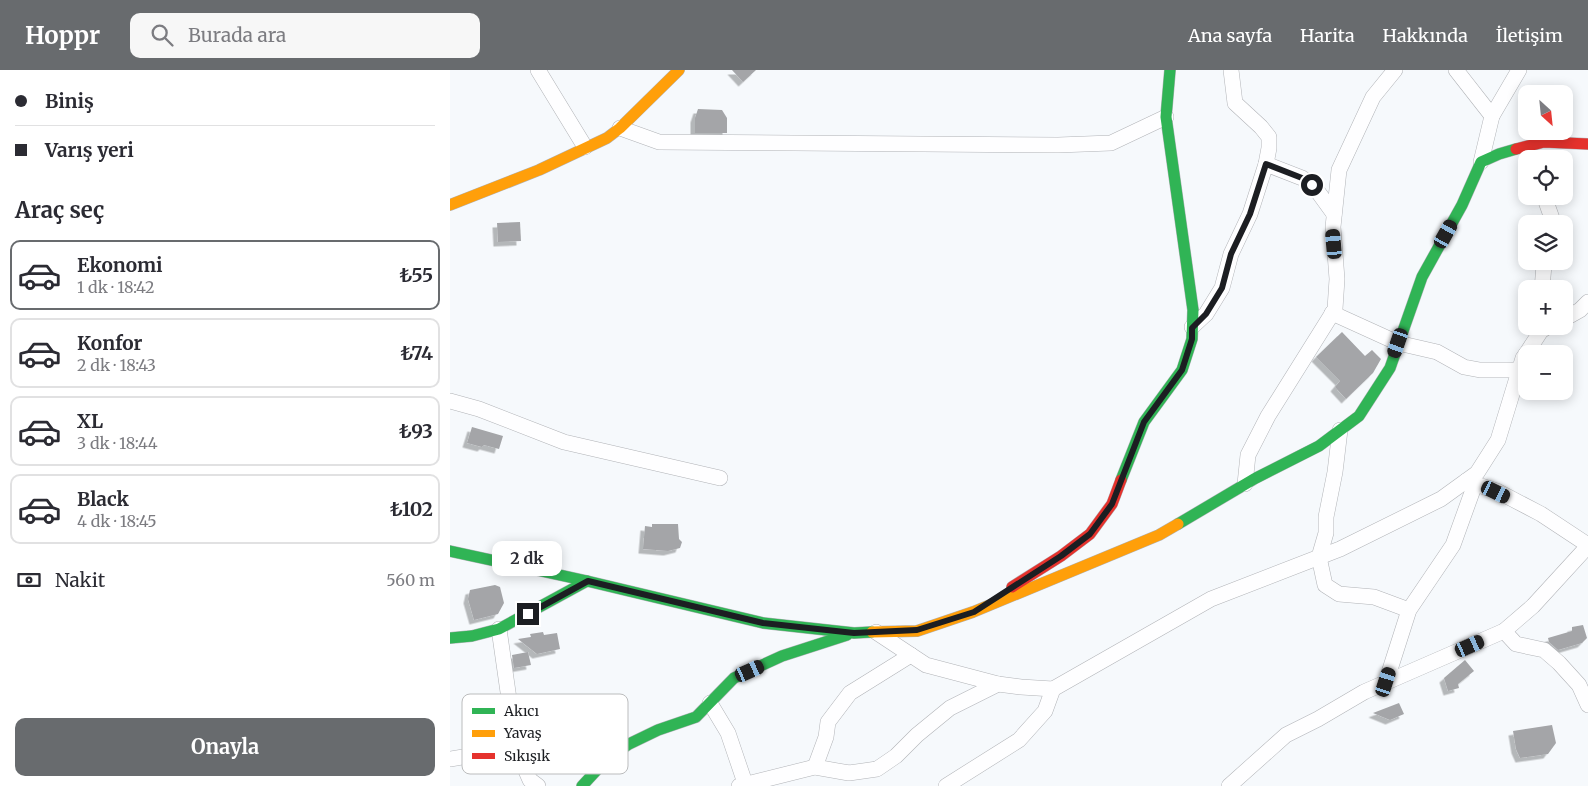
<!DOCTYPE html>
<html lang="tr">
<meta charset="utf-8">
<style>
body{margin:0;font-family:Merriweather,serif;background:#f7f7f7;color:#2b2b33;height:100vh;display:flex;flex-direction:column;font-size:19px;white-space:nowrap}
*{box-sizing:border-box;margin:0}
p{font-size:16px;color:#7c7c81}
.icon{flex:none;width:28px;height:28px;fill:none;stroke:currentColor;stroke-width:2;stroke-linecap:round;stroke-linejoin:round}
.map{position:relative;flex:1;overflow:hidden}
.side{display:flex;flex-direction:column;background:#fff;width:450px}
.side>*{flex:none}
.guide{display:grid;align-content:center;height:110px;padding:0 15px;background:#fff}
.needle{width:32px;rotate:153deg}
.tools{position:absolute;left:1068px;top:15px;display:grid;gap:10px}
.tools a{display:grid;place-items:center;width:55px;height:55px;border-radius:10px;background:#fff;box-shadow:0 2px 12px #0003;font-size:25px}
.end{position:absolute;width:22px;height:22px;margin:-11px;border:6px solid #1c1e22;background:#fff;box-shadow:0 0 0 2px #fff}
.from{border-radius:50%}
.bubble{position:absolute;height:35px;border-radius:10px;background:#fff;box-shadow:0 2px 12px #0003;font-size:16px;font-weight:700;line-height:35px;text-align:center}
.car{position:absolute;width:15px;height:30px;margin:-15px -8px;border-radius:6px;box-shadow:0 0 4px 1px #0007;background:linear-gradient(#222 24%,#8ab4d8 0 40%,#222 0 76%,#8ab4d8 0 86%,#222 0)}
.guide b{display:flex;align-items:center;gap:18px;height:48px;font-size:19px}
.guide b+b{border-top:1px solid #e1e1e2}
.guide i{width:12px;height:12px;background:#2b2b33}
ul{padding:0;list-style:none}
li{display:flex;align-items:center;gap:15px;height:70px;margin:0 10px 8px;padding:0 5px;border:2px solid #e1e1e2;border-radius:10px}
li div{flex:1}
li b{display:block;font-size:19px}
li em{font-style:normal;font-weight:700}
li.active{border-color:#686b6e}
li>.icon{width:45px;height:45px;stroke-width:1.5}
h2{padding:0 15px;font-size:22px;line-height:60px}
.pay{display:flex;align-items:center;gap:12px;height:55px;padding:0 15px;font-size:19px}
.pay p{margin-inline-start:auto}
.action{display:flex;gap:10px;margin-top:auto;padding:10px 15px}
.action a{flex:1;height:58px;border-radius:10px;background:#686b6e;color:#fff;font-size:20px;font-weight:700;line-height:58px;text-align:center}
header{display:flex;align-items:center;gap:30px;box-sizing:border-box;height:70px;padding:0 25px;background:#686b6e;color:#fff}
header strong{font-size:24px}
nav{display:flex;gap:28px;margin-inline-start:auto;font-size:18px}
.search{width:350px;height:45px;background:#f7f7f7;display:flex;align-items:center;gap:12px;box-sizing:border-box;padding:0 18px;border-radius:10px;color:#7c7c81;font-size:19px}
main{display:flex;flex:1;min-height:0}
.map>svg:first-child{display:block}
.building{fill:#a4a5a8;filter:url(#shadow)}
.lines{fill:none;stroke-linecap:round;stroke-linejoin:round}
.street-casing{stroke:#b1b3b7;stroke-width:16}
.fast-casing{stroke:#b1b3b7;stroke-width:12}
.slow-casing{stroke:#b1b3b7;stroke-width:12}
.jam-casing{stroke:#b1b3b7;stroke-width:12}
.street{stroke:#fefeff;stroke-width:15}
.fast{stroke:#30b455;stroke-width:11}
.slow{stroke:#ff9f0a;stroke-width:11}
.jam{stroke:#e5322d;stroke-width:11}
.route{stroke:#1c1e22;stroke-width:6}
.key{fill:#fff;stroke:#bbbcbd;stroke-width:1}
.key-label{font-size:14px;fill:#1c1e22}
</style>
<header>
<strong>Hoppr</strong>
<div class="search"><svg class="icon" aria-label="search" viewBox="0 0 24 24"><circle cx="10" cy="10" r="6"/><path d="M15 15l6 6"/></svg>Burada ara</div>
<nav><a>Ana sayfa</a><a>Harita</a><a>Hakkında</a><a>İletişim</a></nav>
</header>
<main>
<section class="side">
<div class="guide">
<b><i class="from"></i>Biniş</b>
<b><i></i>Varış yeri</b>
</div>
<h2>Araç seç</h2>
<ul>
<li class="active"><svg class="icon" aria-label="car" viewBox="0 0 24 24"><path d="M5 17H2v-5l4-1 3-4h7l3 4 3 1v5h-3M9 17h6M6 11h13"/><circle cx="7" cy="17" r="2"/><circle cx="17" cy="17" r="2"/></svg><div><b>Ekonomi</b><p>1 dk · 18:42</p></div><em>₺55</em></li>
<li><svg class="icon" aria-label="car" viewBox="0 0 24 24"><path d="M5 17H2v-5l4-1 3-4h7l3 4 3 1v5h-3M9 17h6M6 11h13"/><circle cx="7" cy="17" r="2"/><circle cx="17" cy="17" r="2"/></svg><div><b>Konfor</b><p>2 dk · 18:43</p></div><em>₺74</em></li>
<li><svg class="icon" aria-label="car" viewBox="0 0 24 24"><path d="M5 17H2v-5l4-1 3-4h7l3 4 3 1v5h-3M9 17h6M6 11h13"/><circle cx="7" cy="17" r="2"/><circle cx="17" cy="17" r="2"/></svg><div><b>XL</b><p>3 dk · 18:44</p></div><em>₺93</em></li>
<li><svg class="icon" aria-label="car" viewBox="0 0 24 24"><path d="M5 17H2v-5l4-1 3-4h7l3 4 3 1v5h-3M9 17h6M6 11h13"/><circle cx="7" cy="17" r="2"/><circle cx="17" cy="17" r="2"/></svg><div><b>Black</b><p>4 dk · 18:45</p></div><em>₺102</em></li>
</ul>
<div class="pay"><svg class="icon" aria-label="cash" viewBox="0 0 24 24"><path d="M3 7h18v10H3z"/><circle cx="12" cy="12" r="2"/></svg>Nakit<p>560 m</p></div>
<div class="action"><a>Onayla</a></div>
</section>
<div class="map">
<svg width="1138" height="716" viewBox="0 0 1138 716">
<defs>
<filter id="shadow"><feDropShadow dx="-4.5" dy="4.5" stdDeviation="0" flood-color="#0004"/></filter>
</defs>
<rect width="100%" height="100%" fill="#f6f9fc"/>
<!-- building -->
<g class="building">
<path d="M 282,0 L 306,0 L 293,12 Z"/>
<path d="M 248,39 L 272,40 L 277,48 L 277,63 L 245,63 L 245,48 Z"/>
<path d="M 70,152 L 71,171 L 48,172 L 47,153 Z"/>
<path d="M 892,262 L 915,286 L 922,280 L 931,289 L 923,303 L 896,329 L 885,317 L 890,311 L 866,287 Z"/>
<path d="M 22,357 L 53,366 L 49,379 L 34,375 L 32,377 L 17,373 Z"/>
<path d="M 202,454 L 228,454 L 229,469 L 232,472 L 230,478 L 218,481 L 193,479 L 195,456 L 202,457 Z"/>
<path d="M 45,515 L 50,517 L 54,533 L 48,544 L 24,550 L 18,529 L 20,520 Z"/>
<path d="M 1133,555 L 1137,568 L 1132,573 L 1108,580 L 1099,572 L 1098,568 L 1122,561 L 1122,557 Z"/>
<path d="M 93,562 L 94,565 L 107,563 L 110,579 L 87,584 L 68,569 L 81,567 L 80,564 Z"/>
<path d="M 78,582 L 81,595 L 64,598 L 62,585 Z"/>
<path d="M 1015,590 L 1024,601 L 1008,614 L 1009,618 L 998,621 L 994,608 Z"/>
<path d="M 949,633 L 954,644 L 940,650 L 923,643 Z"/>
<path d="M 1102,655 L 1106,673 L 1098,684 L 1070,688 L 1066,679 L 1063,661 Z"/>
</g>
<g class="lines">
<!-- street casing -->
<g class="street-casing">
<g id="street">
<path d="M 88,0 L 135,77"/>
<path d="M 1006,0 L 1042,46"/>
<path d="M 170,58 L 209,72 L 608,75 L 661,73 L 716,47"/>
<path d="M 1031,92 L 1042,46 L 1069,0"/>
<path d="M 816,94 L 852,108 L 863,115 L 884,144"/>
<path d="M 1094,126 L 1104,154"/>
<path d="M 1092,219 L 1094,195 L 1096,191"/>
<path d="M 882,243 L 948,273 L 987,282 L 1014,297 L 1030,300 L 1070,300"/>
<path d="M 1114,249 L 1130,240 L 1138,232"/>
<path d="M 742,257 L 756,244 L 772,218 L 781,184 L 800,144 L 816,94 L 819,78 L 819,67 L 811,57 L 785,33 L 781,0"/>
<path d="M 1076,284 L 1091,261 L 1099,256"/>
<path d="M 0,331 L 29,339 L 114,372 L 270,408"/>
<path d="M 890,360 L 885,402 L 876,447 L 876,463 L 869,487 L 875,515 L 889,524 L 924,527 L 959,540"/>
<path d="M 1016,411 L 1047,421 L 1091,444 L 1138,475"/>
<path d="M 795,414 L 798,385 L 818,346 L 885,239 L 887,209 L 883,157 L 889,100 L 923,27 L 945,0"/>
<path d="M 49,559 L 66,678 L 80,710 L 88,716"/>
<path d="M 1054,561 L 1066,574 L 1094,580 L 1109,593 L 1129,615 L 1138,635"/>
<path d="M 426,562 L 476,595 L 548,614 L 571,617 L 603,619"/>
<path d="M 936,612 L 959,540 L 1003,475 L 1025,414"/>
<path d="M 260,633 L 278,663 L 296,716"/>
<path d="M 0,689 L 66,678"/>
<path d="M 365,697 L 376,667 L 378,652 L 400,623 L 461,585"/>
<path d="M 289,716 L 365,697 L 399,703 L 427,699 L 446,686 L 467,665 L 500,638 L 548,614"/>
<path d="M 496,716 L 569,670 L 595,641 L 603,619 L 761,529 L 890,479 L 991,429 L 1027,403 L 1048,370 L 1073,288 L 1076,284"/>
<path d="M 779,716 L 836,665 L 868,649 L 914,622 L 1054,561 L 1083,536 L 1138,476"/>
</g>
</g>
<!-- fast casing -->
<g class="fast-casing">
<g id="fast">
<path d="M 671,410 L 694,352 L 732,300 L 742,269 L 743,240 L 716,47 L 720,0"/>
<path d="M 728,454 L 804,409 L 869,376 L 909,346 L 940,298 L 972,207 L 1012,135 L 1031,92 L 1049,84 L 1066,79"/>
<path d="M 0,481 L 137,511 L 313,553 L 404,563 L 422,562"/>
<path d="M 0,568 L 22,566 L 49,559 L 137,511"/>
<path d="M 132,716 L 157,689 L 179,674 L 208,660 L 246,647 L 284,608 L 332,586 L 397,565"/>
</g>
</g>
<!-- slow casing -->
<g class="slow-casing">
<g id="slow">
<path d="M 0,135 L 89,100 L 157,68 L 170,58 L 229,0"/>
<path d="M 422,562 L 467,561 L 523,542 L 709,465 L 728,454"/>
</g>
</g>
<!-- jam casing -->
<g class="jam-casing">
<g id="jam">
<path d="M 1066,79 L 1094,72 L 1138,74"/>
<path d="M 562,517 L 611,486 L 640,464 L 662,434 L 671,410"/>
</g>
</g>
<!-- street -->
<use href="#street" class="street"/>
<!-- fast -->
<use href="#fast" class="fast"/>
<!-- slow -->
<use href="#slow" class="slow"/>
<!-- jam -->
<use href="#jam" class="jam"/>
</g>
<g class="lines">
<!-- route -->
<path class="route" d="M 78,544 L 138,511 L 313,553 L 404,563 L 467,560 L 524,542 L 611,486 L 640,464 L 662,434 L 694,352 L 732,300 L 742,269 L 742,258 L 756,244 L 772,218 L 781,184 L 800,144 L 816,94 L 852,108 L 862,115"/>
</g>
<!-- legend -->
<rect x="12" y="624" width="166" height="80" rx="8" class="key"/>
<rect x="22" y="638" width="23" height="6" fill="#30b455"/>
<rect x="22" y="660" width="23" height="7" fill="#ff9f0a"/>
<rect x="22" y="683" width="23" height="6" fill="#e5322d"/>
<g class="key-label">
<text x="54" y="646">Akıcı</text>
<text x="54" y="668">Yavaş</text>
<text x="54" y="691">Sıkışık</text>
</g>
</svg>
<div class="tools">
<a><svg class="needle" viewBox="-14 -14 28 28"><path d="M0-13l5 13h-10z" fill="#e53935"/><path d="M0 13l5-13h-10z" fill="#7c7c81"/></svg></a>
<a><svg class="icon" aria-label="locate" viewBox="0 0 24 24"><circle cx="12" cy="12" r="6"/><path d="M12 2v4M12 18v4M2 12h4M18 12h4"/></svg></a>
<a><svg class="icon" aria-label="layers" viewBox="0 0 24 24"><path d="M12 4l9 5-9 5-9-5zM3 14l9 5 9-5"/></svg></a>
<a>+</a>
<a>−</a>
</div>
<i class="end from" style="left:862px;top:115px"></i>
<i class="end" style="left:78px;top:544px"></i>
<div class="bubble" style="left:42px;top:471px;width:70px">2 dk</div>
<i class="car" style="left:996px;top:164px;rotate:29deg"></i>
<i class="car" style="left:884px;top:174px;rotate:355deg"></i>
<i class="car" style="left:948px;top:273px;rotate:199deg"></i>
<i class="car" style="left:1046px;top:422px;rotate:116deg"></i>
<i class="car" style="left:1020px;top:576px;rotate:66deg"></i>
<i class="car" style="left:300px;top:601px;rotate:66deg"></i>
<i class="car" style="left:936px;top:612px;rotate:18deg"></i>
</div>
</main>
